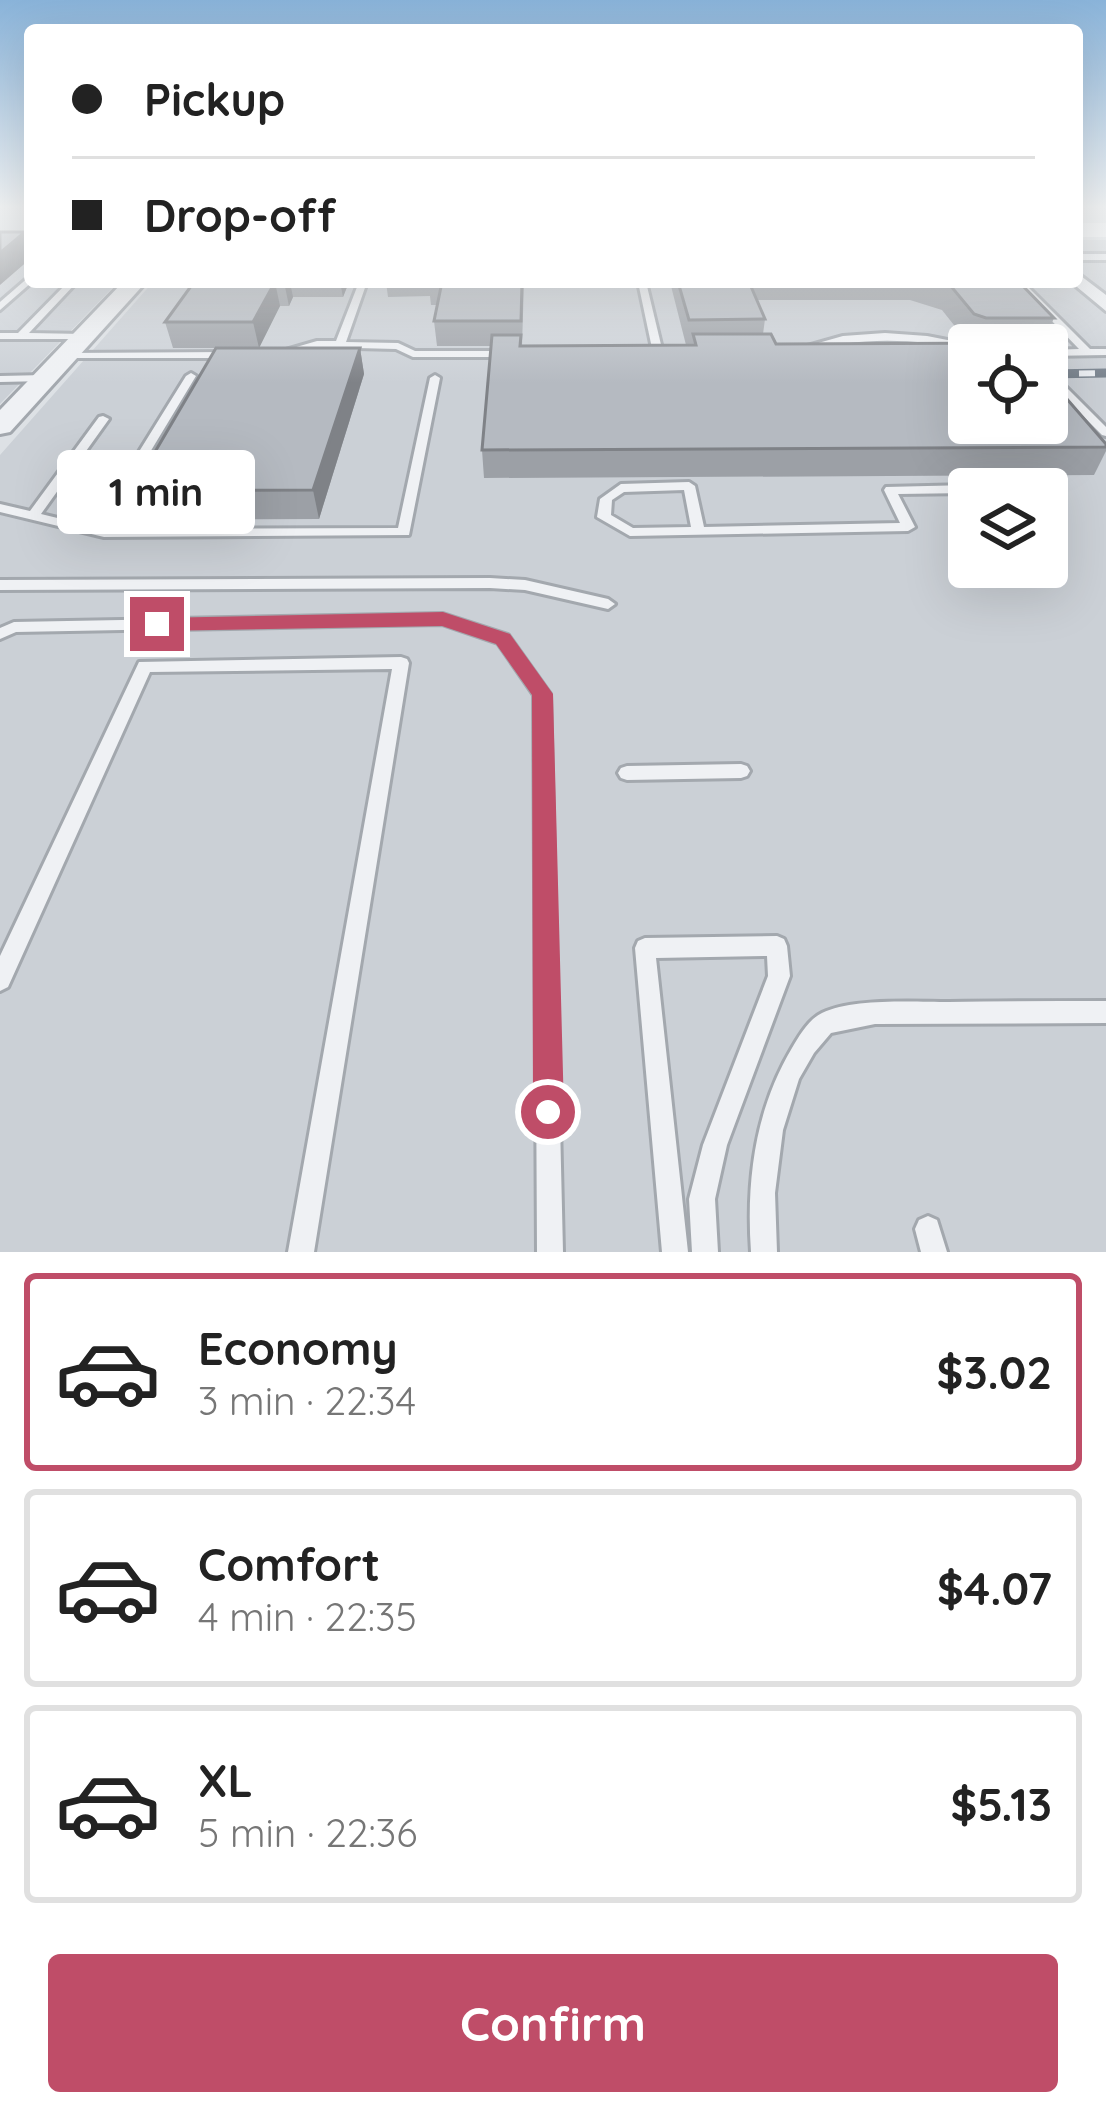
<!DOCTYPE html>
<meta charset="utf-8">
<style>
body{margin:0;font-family:Quicksand,sans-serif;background:#f6f6f6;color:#222;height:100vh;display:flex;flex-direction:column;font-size:45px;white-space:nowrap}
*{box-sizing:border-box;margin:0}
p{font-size:39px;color:#767676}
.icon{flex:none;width:66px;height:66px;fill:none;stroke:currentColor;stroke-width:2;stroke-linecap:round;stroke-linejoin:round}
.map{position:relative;height:1252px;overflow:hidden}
.details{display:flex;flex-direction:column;background:#fff;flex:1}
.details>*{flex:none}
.guide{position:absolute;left:24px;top:24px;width:1059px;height:264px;border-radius:12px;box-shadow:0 12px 48px #0002;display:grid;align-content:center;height:264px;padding:0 48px;background:#fff}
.tools{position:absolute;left:948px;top:324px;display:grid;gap:24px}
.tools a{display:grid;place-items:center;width:120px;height:120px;border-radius:12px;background:#fff;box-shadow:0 12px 48px #0002;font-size:60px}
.end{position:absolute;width:54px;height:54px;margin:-27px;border:15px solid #bf4d68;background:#fff;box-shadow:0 0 0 6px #fff}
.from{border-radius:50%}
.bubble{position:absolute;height:84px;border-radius:12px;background:#fff;box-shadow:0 12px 48px #0002;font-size:39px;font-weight:800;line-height:84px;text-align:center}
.guide b{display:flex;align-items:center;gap:42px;height:114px;font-size:45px}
.guide b+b{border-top:3px solid #e0e0e0}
.guide i{width:30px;height:30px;background:#222}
ul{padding:21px 0 0;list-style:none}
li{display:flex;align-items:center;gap:36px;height:198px;margin:0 24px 18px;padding:0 24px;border:6px solid #e0e0e0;border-radius:12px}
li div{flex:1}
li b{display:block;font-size:45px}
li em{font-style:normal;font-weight:800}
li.selected{border-color:#bf4d68}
li>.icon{width:108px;height:108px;stroke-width:1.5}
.primary-button{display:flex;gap:24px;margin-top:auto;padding:24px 48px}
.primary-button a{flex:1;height:138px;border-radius:12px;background:#bf4d68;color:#fff;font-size:48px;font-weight:800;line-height:138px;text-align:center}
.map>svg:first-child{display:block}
.built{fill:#cbd0d6;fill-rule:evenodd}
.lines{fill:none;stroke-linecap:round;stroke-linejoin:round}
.service-casing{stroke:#a3a8ae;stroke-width:6}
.minor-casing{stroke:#a3a8ae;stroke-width:6}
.tertiary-casing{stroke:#a3a8ae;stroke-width:6}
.service{fill:#eff1f4;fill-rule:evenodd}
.minor{fill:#eff1f4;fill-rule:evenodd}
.tertiary{fill:#eff1f4;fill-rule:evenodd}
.secondary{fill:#fff;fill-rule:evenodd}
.rail-casing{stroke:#78828d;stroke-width:9}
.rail{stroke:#eceff3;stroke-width:6;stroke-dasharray:16;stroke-linecap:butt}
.wall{fill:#9ca0a6;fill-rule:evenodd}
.shaded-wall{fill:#7f8287}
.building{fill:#b5bac1;stroke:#7f8287;stroke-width:3}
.route{fill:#bf4d68}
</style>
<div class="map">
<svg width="1106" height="1252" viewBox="0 0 1106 1252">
<rect width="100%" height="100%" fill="#dde1e5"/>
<!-- built -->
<g class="built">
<path d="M 1077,240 L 1106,240 L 1106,1252 L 0,1252 L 0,455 L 153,282 L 1077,282 ZM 969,345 L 1047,345 L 1047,423 L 969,423 ZM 969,489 L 1047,489 L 1047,567 L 969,567 Z"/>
<path d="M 0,243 L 30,243 L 30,282 L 118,282 L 0,404 Z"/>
</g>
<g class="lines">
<!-- service casing -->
<g class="service-casing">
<g id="service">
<rect x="1077" y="254" width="29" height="6"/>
<path d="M 30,276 L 32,282 L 0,310 L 0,302 Z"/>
<path d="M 68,282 L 77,282 L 29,333 L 84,334 L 89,337 L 87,339 L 0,339 L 0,333 L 18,333 Z"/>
<path d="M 359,282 L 367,282 L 346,342 L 398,343 L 415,351 L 509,351 L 514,354 L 509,357 L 413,357 L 396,349 L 318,347 L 286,354 L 286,350 L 317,341 L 336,341 Z"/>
<path d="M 638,282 L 646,282 L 663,353 L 662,355 L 653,353 Z"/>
<path d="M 1014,282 L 1023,282 L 1090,349 L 1106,349 L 1106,355 L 1047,356 L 1047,350 L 1079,349 Z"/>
<path d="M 885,333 L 927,336 L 973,345 L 969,345 L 969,350 C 912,338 859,337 802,352 L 797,349 L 843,336 Z"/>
<path d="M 65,353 L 230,352 L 235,355 L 230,358 L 61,358 L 61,354 Z"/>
<path d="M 191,373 L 196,376 L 120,502 L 94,527 L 104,529 L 398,528 L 430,378 L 435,375 L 440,378 L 409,535 L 104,537 L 0,512 L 0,504 L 30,511 L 99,417 L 103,416 L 109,419 L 41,514 L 82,524 L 109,500 L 186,376 Z"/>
<path d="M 0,376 L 45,375 L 50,378 L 45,381 L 0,382 Z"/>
<path d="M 1054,383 L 1062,383 L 1106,427 L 1106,436 L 1102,435 L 1054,387 Z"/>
<path d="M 689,482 L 695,486 L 704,527 L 900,523 L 884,490 L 886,487 L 969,485 L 975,489 L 969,489 L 969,493 L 898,494 L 915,527 L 908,531 L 630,536 L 597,517 L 600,499 L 621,484 ZM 684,490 L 691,527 L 633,528 L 611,515 L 612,500 L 624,492 Z"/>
<path d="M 997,485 L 1032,485 L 1038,489 L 991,489 Z"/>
<path d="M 490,578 L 525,580 L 608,599 L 615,604 L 608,609 L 525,590 L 490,588 L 0,590 L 0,580 Z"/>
<path d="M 443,614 L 508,635 L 550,694 L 563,1252 L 537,1252 L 534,695 L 498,643 L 442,624 L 16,632 L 0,639 L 0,628 L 14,622 Z"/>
<path d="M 401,657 L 407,659 L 409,663 L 314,1252 L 288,1252 L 392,669 L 150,672 L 8,987 L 0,991 L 0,956 L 139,662 Z"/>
<path d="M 741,764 L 747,766 L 750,771 L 747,776 L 741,778 L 627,780 L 621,778 L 618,773 L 621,768 L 627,766 Z"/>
<path d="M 777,936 L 784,939 L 787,946 L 790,976 L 727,1145 L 715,1199 L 718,1252 L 692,1252 L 689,1199 L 703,1145 L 768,976 L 767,956 L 656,958 L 688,1252 L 662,1252 L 635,948 L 638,941 L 645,938 Z"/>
<path d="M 1106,1001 L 1106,1023 L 875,1024 L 831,1033 L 814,1053 L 799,1079 L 783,1130 L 775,1193 L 777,1252 L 751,1252 C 746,1181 755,1110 792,1048 C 799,1036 809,1019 822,1013 C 853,998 914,1002 949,1002 C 1002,1001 1054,1001 1106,1001 Z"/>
<path d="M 928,1216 L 937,1220 L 947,1252 L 921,1252 L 915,1229 L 919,1220 Z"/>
</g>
</g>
<!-- minor casing -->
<g class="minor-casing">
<path id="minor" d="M 1077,273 L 1106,295 L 1106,311 L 1071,282 L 1077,282 Z"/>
</g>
<!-- tertiary casing -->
<g class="tertiary-casing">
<path id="tertiary" d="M 123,282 L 146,282 L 10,432 L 0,434 L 0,410 Z"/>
</g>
<!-- service -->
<use href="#service" class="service"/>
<!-- minor -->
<use href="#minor" class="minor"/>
<!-- tertiary -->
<use href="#tertiary" class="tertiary"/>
<!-- secondary -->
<g class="secondary">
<rect x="1077" y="223" width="29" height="14"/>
<path d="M 0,231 L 30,232 L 30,246 L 0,245 Z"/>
</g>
<!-- rail casing -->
<g class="rail-casing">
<path id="rail" d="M 1047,374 L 1106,373"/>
</g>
<!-- rail -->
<use href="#rail" class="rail"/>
</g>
<!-- wall -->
<g class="wall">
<path d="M 194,282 L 349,282 L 343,297 L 293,297 L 289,306 L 280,306 L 259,348 L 173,348 L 165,322 Z"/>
<path d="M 386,282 L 524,282 L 522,346 L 686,345 L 670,282 L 1019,282 L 1054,318 L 1043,343 L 1018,343 L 1106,444 L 1106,451 L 1094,475 L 484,478 L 482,450 L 491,346 L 437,346 L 434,321 L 437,305 L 431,305 L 430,296 L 388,297 ZM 757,300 L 910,300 L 942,310 L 965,339 L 977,343 L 776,344 L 763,334 L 765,319 Z"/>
<path d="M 360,348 L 364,374 L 319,519 L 144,520 L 132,491 Z"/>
</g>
<!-- shaded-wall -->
<g class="shaded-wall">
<path d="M 25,232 L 30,244 L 30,259 L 0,285 L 0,253 Z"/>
<path d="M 275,282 L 280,306 L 259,348 L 253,322 Z"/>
<path d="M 284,282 L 290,282 L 293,297 L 289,306 Z"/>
<path d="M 340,282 L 349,282 L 343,297 Z"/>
<path d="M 360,348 L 364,374 L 319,519 L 313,490 Z"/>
</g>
<!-- building -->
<g class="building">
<path d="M 0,232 L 25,232 L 0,253 Z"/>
<path d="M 194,282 L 275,282 L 253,322 L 165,322 Z"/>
<path d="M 442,282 L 522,282 L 521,321 L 434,321 Z"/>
<path d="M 678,282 L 749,282 L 765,319 L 689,320 Z"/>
<path d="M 939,282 L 1019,282 L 1054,318 L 986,318 L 974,314 L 950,285 Z"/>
<path d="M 693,334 L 771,334 L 776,344 L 1018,343 L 1020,345 L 969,345 L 969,423 L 1047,423 L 1047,376 L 1106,444 L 1106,447 L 482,450 L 492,335 L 521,335 L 520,346 L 696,345 Z"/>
<path d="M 216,348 L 360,348 L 313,490 L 132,491 Z"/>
</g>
<!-- sky -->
<linearGradient id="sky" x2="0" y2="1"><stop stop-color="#89b3d9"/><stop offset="0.54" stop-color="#f0f2f3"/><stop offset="1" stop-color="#f0f2f3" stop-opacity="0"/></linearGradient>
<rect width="1106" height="383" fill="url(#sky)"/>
<!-- route -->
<path class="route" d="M 443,612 L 510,634 L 553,694 L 564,1112 L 559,1123 L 548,1128 L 537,1123 L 533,1112 L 532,695 L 496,644 L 442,626 L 157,631 L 147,624 L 157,618 Z"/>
</svg>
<div class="tools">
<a><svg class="icon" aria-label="locate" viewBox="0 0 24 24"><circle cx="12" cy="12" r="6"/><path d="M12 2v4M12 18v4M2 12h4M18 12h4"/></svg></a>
<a><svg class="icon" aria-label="layers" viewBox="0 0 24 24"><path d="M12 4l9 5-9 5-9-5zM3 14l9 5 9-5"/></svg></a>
</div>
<i class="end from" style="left:548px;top:1112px"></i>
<i class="end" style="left:157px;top:624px"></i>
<div class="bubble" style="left:57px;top:450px;width:198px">1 min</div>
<div class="guide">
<b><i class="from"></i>Pickup</b>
<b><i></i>Drop-off</b>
</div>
</div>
<section class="details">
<ul>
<li class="selected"><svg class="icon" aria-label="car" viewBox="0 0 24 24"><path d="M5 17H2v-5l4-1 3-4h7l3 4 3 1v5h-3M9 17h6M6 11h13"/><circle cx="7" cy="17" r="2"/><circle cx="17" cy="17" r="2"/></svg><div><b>Economy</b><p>3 min · 22:34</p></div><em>$3.02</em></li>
<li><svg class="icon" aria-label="car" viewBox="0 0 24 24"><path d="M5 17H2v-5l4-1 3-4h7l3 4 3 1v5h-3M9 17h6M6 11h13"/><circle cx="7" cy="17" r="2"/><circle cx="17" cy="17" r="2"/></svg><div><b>Comfort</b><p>4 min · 22:35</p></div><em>$4.07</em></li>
<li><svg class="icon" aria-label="car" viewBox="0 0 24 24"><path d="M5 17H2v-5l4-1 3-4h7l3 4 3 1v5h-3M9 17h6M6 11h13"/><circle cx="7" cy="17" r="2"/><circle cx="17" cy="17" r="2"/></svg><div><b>XL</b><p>5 min · 22:36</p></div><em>$5.13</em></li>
</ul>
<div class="primary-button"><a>Confirm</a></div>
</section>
